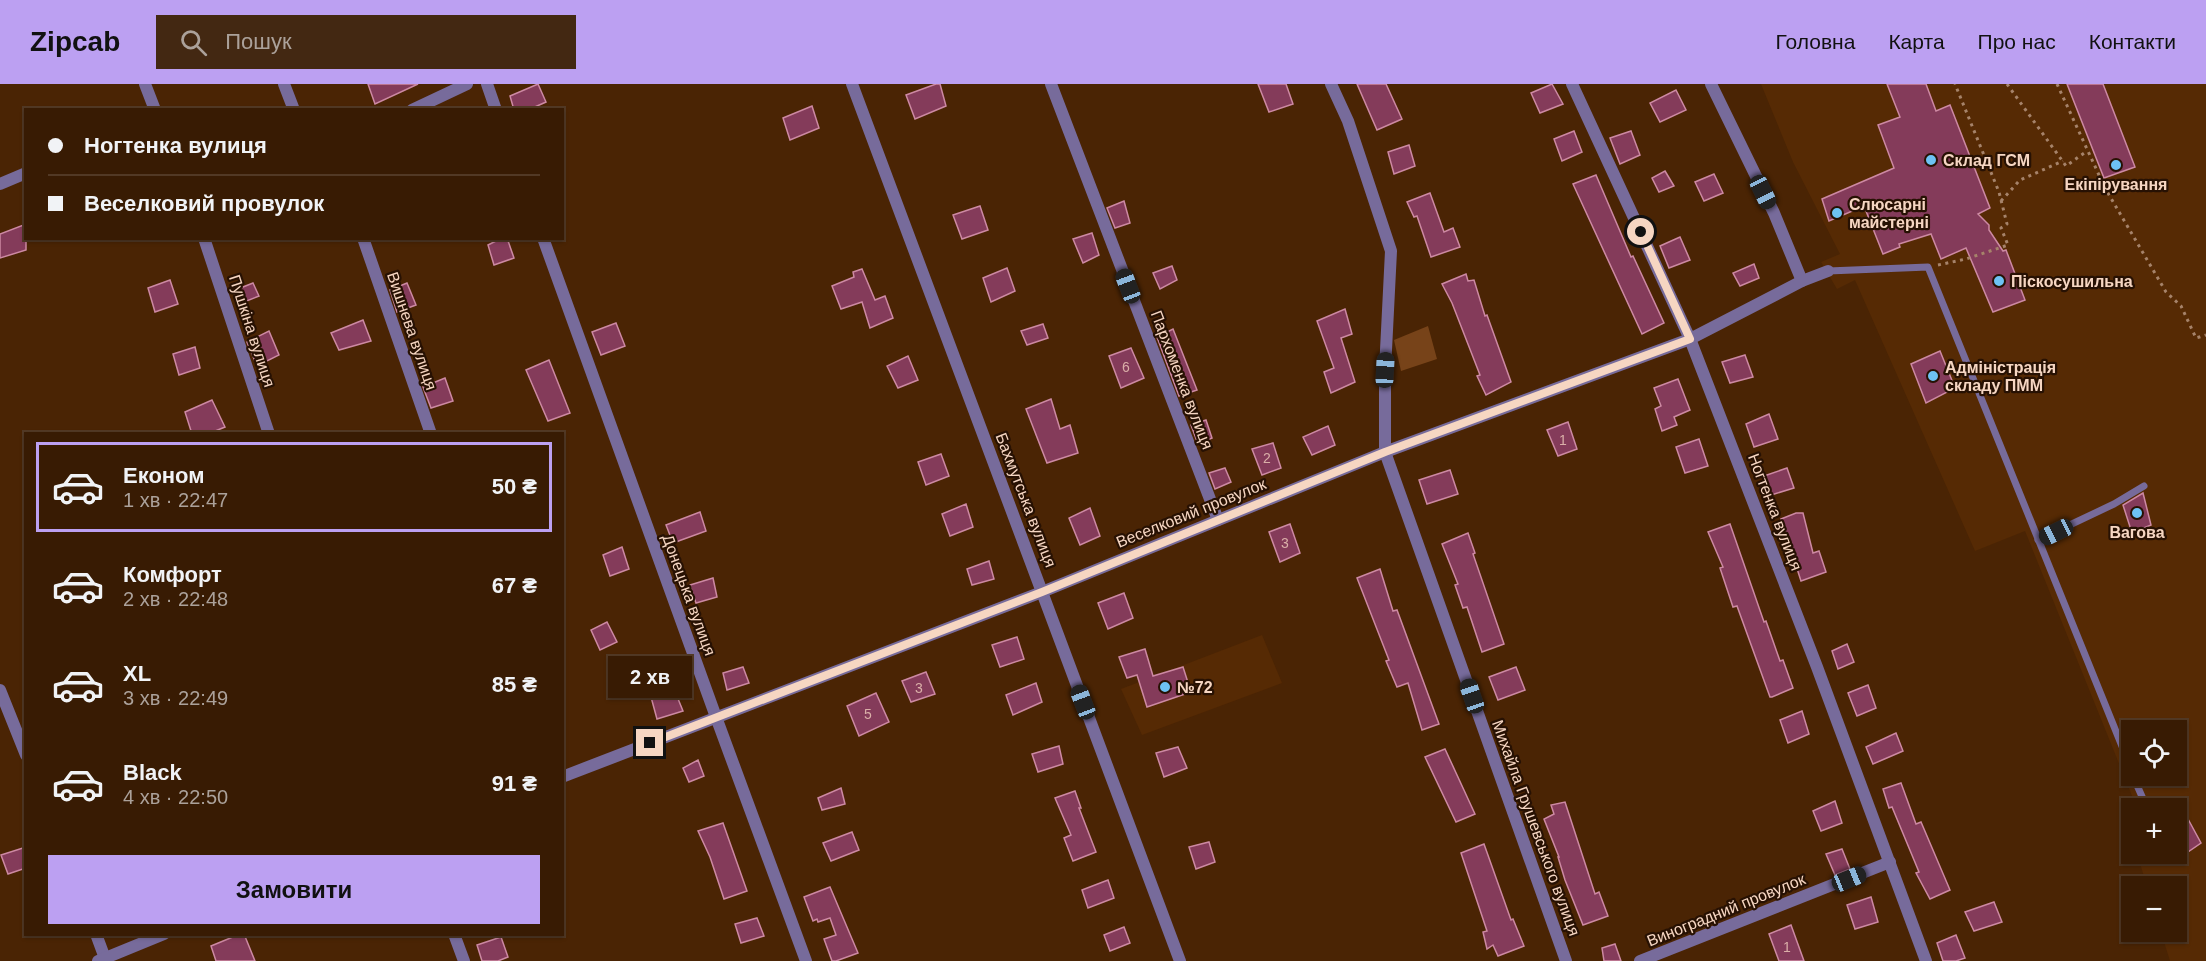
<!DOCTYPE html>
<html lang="uk">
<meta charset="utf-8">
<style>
body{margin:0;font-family:Arial,sans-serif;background:#432812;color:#f1f3f6;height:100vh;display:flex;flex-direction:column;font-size:22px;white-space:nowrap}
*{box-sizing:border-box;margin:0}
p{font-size:20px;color:#aba19a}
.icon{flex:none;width:33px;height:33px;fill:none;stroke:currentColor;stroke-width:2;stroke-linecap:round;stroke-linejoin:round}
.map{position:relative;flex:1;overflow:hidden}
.panel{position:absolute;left:24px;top:348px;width:540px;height:504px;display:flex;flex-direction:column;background:#381b03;border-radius:0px;box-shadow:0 2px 4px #0004,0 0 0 2px #523925}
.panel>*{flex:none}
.guide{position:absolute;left:24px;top:24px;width:540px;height:132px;border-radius:0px;box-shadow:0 2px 4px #0004,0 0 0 2px #523925;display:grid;align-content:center;height:132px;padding:0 24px;background:#381b03}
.controls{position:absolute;left:2121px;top:636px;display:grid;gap:12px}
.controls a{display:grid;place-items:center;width:66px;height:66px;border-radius:0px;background:#381b03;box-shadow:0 2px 4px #0004,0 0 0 2px #523925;font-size:30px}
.end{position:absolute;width:27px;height:27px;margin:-14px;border:8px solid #f6d6c2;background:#111;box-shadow:0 0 0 3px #111}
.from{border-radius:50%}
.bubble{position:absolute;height:42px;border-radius:0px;background:#381b03;box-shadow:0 2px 4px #0004,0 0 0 2px #523925;font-size:20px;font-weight:700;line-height:42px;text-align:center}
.car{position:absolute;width:18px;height:36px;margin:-18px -9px;border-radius:8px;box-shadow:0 0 4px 2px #0007;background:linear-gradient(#222 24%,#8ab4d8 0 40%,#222 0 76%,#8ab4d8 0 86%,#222 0)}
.guide b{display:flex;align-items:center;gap:21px;height:57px;font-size:22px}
.guide b+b{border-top:2px solid #523925}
.guide i{width:15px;height:15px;background:#f1f3f6}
ul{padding:10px 0 0;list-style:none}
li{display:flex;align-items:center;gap:18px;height:90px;margin:0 12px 9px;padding:0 12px;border:3px solid transparent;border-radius:0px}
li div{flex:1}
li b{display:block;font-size:22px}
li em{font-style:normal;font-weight:700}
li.selected{border-color:#bca0f2}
li>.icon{width:54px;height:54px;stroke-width:1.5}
.action{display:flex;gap:12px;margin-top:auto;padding:12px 24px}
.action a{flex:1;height:69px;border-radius:0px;background:#bca0f2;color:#111;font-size:24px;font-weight:700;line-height:69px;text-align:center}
header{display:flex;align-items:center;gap:36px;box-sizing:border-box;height:84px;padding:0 30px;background:#bca0f2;color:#111}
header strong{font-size:28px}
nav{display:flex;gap:33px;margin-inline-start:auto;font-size:21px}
.search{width:420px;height:54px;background:#432812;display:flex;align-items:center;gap:15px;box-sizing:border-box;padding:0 21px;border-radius:0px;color:#aba19a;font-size:22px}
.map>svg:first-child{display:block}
.built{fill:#562a04;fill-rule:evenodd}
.green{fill:#774319}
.building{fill:#843b5a;stroke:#cd89a3;stroke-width:1.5}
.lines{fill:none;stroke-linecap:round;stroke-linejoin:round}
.path{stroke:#a6836a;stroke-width:3;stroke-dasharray:3 4.5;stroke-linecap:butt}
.service{stroke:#776b9b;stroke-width:7}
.minor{stroke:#776b9b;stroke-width:12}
.tertiary{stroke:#776b9b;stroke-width:12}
.route{stroke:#f6d6c2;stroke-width:8}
.poi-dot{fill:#6dc2f3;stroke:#271103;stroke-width:2}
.labels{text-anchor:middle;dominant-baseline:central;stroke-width:4.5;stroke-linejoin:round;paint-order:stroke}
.number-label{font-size:14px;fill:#daafa8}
.poi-label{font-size:16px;font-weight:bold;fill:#f6d6c2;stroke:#271103;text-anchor:start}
.street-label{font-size:16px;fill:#f6d6c2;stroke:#271103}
</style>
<header>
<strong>Zipcab</strong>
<div class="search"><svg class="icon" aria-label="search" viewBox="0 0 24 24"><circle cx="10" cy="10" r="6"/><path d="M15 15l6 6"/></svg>Пошук</div>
<nav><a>Головна</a><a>Карта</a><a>Про нас</a><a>Контакти</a></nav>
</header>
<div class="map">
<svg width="2206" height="877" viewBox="0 0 2206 877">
<rect width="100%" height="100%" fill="#4a2404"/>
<!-- built -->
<g class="built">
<path d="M 1761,0 L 2206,0 L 2206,877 L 2170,877 L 2161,848 L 2176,848 L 2176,802 L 2147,802 L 2137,770 L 2176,770 L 2176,724 L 2137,724 L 2025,447 L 1975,467 L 1855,196 L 1837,205 L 1821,178 L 1840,170 L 1793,78 ZM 2132,646 L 2176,646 L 2176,692 L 2132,692 Z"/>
<path d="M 1262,551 L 1282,599 L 1142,651 L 1121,605 Z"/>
</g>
<!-- green -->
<path class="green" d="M 1428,242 L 1437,275 L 1401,287 L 1394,256 Z"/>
<!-- building -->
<g class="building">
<path d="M 368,0 L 418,0 L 375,20 Z"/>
<path d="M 538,0 L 546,18 L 528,26 L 514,26 L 510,12 Z"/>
<path d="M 936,0 L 940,0 L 946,22 L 915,35 L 906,11 Z"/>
<path d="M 1258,0 L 1286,0 L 1293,20 L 1269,28 Z"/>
<path d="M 1357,0 L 1386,0 L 1402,35 L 1377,46 Z"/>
<path d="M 1552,0 L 1563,20 L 1540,29 L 1531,9 Z"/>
<path d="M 1887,0 L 1926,0 L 1936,27 L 1950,21 L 1990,124 L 1978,130 L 1989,141 L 1989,146 L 2003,167 L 2006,166 L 2025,216 L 1993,228 L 1966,164 L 1941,175 L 1931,150 L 1899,160 L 1900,163 L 1883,170 L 1864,122 L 1829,137 L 1822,115 L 1894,84 L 1878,41 L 1900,33 Z"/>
<path d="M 2067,0 L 2103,0 L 2135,83 L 2104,94 Z"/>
<path d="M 1676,6 L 1686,26 L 1660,38 L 1650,19 Z"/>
<path d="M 812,22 L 819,44 L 790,56 L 783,34 Z"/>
<path d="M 1574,47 L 1582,68 L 1562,77 L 1554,55 Z"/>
<path d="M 1631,47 L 1640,71 L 1620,80 L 1610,54 Z"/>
<path d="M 1409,61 L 1415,82 L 1394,90 L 1388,68 Z"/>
<path d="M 1665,87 L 1674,102 L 1659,108 L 1652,94 Z"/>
<path d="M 1714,90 L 1723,109 L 1704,117 L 1695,98 Z"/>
<path d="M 1596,91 L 1631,173 L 1633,172 L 1664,239 L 1642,250 L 1573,100 Z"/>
<path d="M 1430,109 L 1444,148 L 1453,144 L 1460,163 L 1431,173 L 1417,132 L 1414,133 L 1407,118 Z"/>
<path d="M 1124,117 L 1130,139 L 1115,144 L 1107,124 Z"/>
<path d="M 980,122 L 988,146 L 962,155 L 953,131 Z"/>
<path d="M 26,140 L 26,166 L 0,174 L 0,150 Z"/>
<path d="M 1092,149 L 1099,171 L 1083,179 L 1073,155 Z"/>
<path d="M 1680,153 L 1690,176 L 1669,184 L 1660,162 Z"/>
<path d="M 502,154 L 507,154 L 514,174 L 494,181 L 488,161 Z"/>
<path d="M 1754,180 L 1759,194 L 1740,202 L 1733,189 Z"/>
<path d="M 1172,182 L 1177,196 L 1160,205 L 1153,189 Z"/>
<path d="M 1007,184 L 1015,207 L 991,218 L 983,194 Z"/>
<path d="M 862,185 L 875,216 L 885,212 L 893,234 L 870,244 L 862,218 L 841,225 L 832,202 L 854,193 L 853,188 Z"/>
<path d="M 1466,190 L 1468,197 L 1474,196 L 1485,232 L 1487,231 L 1511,298 L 1486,311 L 1477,292 L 1480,291 L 1452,219 L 1442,200 Z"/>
<path d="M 170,196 L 178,220 L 155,228 L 148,204 Z"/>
<path d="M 253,199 L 259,212 L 239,220 L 233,207 Z"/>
<path d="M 407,199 L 416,221 L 397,228 L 390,206 Z"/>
<path d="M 1345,225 L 1352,250 L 1341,254 L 1355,298 L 1331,309 L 1324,288 L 1334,284 L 1317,237 Z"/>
<path d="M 363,236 L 371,257 L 339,266 L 331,249 Z"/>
<path d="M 616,239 L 625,262 L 601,271 L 592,248 Z"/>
<path d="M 1043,240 L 1048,254 L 1027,261 L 1021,247 Z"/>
<path d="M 1173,245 L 1197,306 L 1179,312 L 1157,253 Z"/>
<path d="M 269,247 L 279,271 L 257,282 L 247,258 Z"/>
<path d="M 195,263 L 200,284 L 179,291 L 173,270 Z"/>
<path d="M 1131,264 L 1144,294 L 1121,304 L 1109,272 Z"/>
<path d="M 1940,267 L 1955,304 L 1926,319 L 1911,280 Z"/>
<path d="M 1745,271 L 1753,293 L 1730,299 L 1722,278 Z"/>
<path d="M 908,272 L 918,296 L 898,304 L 887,282 Z"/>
<path d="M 549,276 L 570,329 L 548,337 L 526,286 Z"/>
<path d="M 445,294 L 453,317 L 431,324 L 423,303 Z"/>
<path d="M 1678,295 L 1690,326 L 1674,333 L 1677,341 L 1662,347 L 1655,325 L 1661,322 L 1654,304 Z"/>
<path d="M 1051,315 L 1060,345 L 1070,341 L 1078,369 L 1047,379 L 1026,325 Z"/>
<path d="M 212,316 L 225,343 L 208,350 L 192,350 L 185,328 Z"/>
<path d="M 1769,330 L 1778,355 L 1754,363 L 1746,340 Z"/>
<path d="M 1206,336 L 1212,354 L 1198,360 L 1191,341 Z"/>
<path d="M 1568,338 L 1577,365 L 1558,372 L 1547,346 Z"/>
<path d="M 1328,342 L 1335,361 L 1312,371 L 1303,353 Z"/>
<path d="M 1699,355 L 1708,382 L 1685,389 L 1676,363 Z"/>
<path d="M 1273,359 L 1281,384 L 1262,391 L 1252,365 Z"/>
<path d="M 941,370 L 949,392 L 926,401 L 918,378 Z"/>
<path d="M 1225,384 L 1231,398 L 1215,405 L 1209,389 Z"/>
<path d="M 1787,384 L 1794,404 L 1771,411 L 1764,392 Z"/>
<path d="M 1450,386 L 1458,410 L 1427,420 L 1419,396 Z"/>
<path d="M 2143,409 L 2151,441 L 2132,449 L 2123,421 Z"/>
<path d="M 966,420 L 973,443 L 950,452 L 942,430 Z"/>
<path d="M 1090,424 L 1100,452 L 1080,461 L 1069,434 Z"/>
<path d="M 700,428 L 706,447 L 673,459 L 666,441 Z"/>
<path d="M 1796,429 L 1803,429 L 1813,469 L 1819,467 L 1826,488 L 1801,497 L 1781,435 Z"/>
<path d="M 1290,440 L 1300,469 L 1280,478 L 1269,448 Z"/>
<path d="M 1730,440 L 1764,538 L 1766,537 L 1780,577 L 1783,576 L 1793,604 L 1772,613 L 1770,613 L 1737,522 L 1733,523 L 1720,484 L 1723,483 L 1708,448 Z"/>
<path d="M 1468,449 L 1475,469 L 1473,470 L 1504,560 L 1482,568 L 1467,523 L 1463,524 L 1455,501 L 1458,500 L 1442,460 Z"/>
<path d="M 622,463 L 629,485 L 610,492 L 603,471 Z"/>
<path d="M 989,477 L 994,495 L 972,501 L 967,485 Z"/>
<path d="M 1380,485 L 1393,527 L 1397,526 L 1439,640 L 1422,646 L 1408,599 L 1397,603 L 1386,577 L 1389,576 L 1357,494 Z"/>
<path d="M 713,494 L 717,513 L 696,519 L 690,501 Z"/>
<path d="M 1124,509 L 1133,534 L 1108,545 L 1098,519 Z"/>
<path d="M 607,538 L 617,558 L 600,566 L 591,546 Z"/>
<path d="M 1017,553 L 1024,575 L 1000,583 L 992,561 Z"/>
<path d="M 1847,560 L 1854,578 L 1838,585 L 1832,567 Z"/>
<path d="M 1145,565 L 1153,592 L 1183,583 L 1191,608 L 1147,623 L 1137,591 L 1127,594 L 1119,573 Z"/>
<path d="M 743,583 L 749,599 L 727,606 L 723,589 Z"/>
<path d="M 1516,583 L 1525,606 L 1498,616 L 1489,593 Z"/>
<path d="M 926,588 L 935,610 L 911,618 L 902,597 Z"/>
<path d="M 1036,599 L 1042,618 L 1013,631 L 1006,611 Z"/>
<path d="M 1868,601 L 1876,624 L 1857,632 L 1848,609 Z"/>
<path d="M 674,605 L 683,627 L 657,635 L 651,613 Z"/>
<path d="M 876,609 L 889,638 L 859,652 L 847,622 Z"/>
<path d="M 1802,627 L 1809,650 L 1788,659 L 1780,636 Z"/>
<path d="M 1896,649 L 1903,667 L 1873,680 L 1866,663 Z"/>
<path d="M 1059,662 L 1063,680 L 1038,688 L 1032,670 Z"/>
<path d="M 1178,663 L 1187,684 L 1164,693 L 1156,669 Z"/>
<path d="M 1445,665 L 1475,730 L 1456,738 L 1425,673 Z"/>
<path d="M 698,676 L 704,692 L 689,698 L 683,684 Z"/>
<path d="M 1901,699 L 1916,740 L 1921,738 L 1950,806 L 1930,815 L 1916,789 L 1919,788 L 1892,723 L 1889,724 L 1883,705 Z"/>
<path d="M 841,704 L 845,720 L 822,726 L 818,714 Z"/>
<path d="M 1075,707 L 1081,724 L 1079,724 L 1096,768 L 1073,777 L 1064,754 L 1071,751 L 1055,714 Z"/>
<path d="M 1835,717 L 1842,739 L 1821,747 L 1813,727 Z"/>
<path d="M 1565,718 L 1595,810 L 1599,808 L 1608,832 L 1583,841 L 1565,796 L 1558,773 L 1559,773 L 1544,735 L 1554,730 L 1551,721 Z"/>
<path d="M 2188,735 L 2201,759 L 2185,770 L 2176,757 L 2176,742 Z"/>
<path d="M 723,739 L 747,807 L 724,815 L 710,773 L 698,747 Z"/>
<path d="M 852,748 L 859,766 L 831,777 L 823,759 Z"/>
<path d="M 1209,758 L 1215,778 L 1196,785 L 1189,763 Z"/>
<path d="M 1484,760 L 1511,836 L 1513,835 L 1524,862 L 1498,872 L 1493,861 L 1487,865 L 1483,848 L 1487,847 L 1461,769 Z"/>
<path d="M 26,763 L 26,784 L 8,790 L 1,771 Z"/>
<path d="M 1842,765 L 1850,785 L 1835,791 L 1826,770 Z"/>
<path d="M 1108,796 L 1114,814 L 1088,824 L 1082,806 Z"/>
<path d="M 830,803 L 858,869 L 836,877 L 832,877 L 824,855 L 836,851 L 830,834 L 818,838 L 817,835 L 813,837 L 804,813 Z"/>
<path d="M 1871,813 L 1878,838 L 1855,845 L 1847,821 Z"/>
<path d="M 1994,818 L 2002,838 L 1974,847 L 1965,828 Z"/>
<path d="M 757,834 L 764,852 L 741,859 L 735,840 Z"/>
<path d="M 1791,841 L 1804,877 L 1779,877 L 1769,850 Z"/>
<path d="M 1124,843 L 1130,859 L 1110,867 L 1104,851 Z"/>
<path d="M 240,850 L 244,850 L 255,877 L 216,877 L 211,862 Z"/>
<path d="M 1956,851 L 1965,874 L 1956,877 L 1943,877 L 1937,859 Z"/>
<path d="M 501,853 L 508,873 L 498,877 L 482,877 L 477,861 Z"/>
<path d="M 1615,860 L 1621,877 L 1604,877 L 1602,864 Z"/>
</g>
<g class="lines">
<!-- path -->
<g class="path">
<path d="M 2007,0 L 2066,82 L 2087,67"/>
<path d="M 2057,0 L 2105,104 L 2166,208 L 2181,222 L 2196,254 L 2206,251"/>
<path d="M 2001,117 L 2020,96 L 2063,77"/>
<path d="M 1938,181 L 1966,175 L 2008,161 L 2001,144 L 2007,140 L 1999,108 L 1955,0"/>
</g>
<!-- service -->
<g class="service">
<path d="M 1828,187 L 1928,183 L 2132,687"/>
<path d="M 2038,456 L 2114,420 L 2144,402"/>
<path d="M 2133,692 L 2147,724"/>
</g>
<!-- minor -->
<g class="minor">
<path d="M 145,0 L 155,26"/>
<path d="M 284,0 L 294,26"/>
<path d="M 487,0 L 496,26"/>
<path d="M 1051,0 L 1218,436"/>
<path d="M 1331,0 L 1348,37 L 1391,167 L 1385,286 L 1385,368 L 1566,877"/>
<path d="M 1572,0 L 1690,255 L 1817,583 L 1926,877"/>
<path d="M 1711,0 L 1774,129 L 1802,197"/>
<path d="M 412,26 L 467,0"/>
<path d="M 0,100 L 26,89"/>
<path d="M 204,154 L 269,350"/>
<path d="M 363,154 L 431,350"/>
<path d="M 543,154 L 716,633 L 806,877"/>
<path d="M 0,606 L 26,671"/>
<path d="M 562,693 L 1042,508 L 1385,368 L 1690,255 L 1802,197 L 1828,187"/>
<path d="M 96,850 L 106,877"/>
<path d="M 454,850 L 464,877"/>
<path d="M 98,877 L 164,850"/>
<path d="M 1640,877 L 1890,778"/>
</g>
<!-- tertiary -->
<path class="tertiary" d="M 852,0 L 1180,877"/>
</g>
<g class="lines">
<!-- route -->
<path class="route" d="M 650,659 L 1042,508 L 1385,368 L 1690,255 L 1641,148"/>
</g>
<!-- markers -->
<g class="poi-dot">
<circle cx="1931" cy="76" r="6"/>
<circle cx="2116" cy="81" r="6"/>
<circle cx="1837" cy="129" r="6"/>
<circle cx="1999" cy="197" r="6"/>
<circle cx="1933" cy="292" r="6"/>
<circle cx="2137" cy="429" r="6"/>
<circle cx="1165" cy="603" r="6"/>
</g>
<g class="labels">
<!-- number labels -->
<g class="number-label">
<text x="1126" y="283">6</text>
<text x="1563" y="356">1</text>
<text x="1267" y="374">2</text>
<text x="1285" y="459">3</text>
<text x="919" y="604">3</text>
<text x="868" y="630">5</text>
<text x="1787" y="863">1</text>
</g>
<!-- poi labels -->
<g class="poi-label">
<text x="1943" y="76">Склад ГСМ</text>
<text x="2116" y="100" text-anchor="middle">Екіпірування</text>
<text x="1849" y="120">Слюсарні<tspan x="1849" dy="18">майстерні</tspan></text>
<text x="2011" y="197">Піскосушильна</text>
<text x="1945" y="283">Адміністрація<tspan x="1945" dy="18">складу ПММ</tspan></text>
<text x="2137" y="448" text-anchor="middle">Вагова</text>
<text x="1177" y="603">№72</text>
</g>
<!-- street labels -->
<g class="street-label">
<text transform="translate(252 247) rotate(72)">Пушкіна вулиця</text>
<text transform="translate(412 247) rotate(71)">Вишнева вулиця</text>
<text transform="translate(1182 296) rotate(69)">Пархоменка вулиця</text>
<text transform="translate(1026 416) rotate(69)">Бахмутська вулиця</text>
<text transform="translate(1775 428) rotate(69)">Ногтенка вулиця</text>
<text transform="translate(1191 429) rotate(-22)">Веселковий провулок</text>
<text transform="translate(689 511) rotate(70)">Донецька вулиця</text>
<text transform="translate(1536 744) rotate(70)">Михайла Грушевського вулиця</text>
<text transform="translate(1726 826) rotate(-22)">Виноградний провулок</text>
</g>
</g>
</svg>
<div class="controls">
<a><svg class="icon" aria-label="locate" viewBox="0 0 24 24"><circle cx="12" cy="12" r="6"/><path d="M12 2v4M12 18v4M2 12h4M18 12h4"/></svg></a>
<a>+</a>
<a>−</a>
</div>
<i class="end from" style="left:1641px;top:148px"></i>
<i class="end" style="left:650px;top:659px"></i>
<div class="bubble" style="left:608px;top:572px;width:84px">2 хв</div>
<i class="car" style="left:1763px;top:108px;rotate:154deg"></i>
<i class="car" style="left:1128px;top:202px;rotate:339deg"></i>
<i class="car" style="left:1385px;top:286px;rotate:3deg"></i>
<i class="car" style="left:2056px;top:448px;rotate:244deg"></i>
<i class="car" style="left:1472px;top:612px;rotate:341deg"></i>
<i class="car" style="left:1083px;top:618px;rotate:339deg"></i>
<i class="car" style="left:1849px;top:795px;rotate:68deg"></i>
<div class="guide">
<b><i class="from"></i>Ногтенка вулиця</b>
<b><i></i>Веселковий провулок</b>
</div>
<section class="panel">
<ul>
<li class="selected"><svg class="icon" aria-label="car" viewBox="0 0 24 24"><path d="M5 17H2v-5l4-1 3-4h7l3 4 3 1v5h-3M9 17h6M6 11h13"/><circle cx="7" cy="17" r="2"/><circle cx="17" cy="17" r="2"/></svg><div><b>Економ</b><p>1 хв · 22:47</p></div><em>50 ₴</em></li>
<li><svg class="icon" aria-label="car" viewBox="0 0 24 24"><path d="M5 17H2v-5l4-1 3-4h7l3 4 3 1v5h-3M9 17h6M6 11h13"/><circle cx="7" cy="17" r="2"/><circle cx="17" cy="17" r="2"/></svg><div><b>Комфорт</b><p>2 хв · 22:48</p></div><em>67 ₴</em></li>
<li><svg class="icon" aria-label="car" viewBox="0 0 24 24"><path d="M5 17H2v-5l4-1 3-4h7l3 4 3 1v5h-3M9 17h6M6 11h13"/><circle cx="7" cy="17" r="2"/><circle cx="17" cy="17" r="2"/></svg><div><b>XL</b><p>3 хв · 22:49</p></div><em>85 ₴</em></li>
<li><svg class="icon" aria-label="car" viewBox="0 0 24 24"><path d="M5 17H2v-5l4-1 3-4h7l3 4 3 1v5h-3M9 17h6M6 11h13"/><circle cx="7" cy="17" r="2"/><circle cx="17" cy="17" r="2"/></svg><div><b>Black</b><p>4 хв · 22:50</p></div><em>91 ₴</em></li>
</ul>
<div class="action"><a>Замовити</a></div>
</section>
</div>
